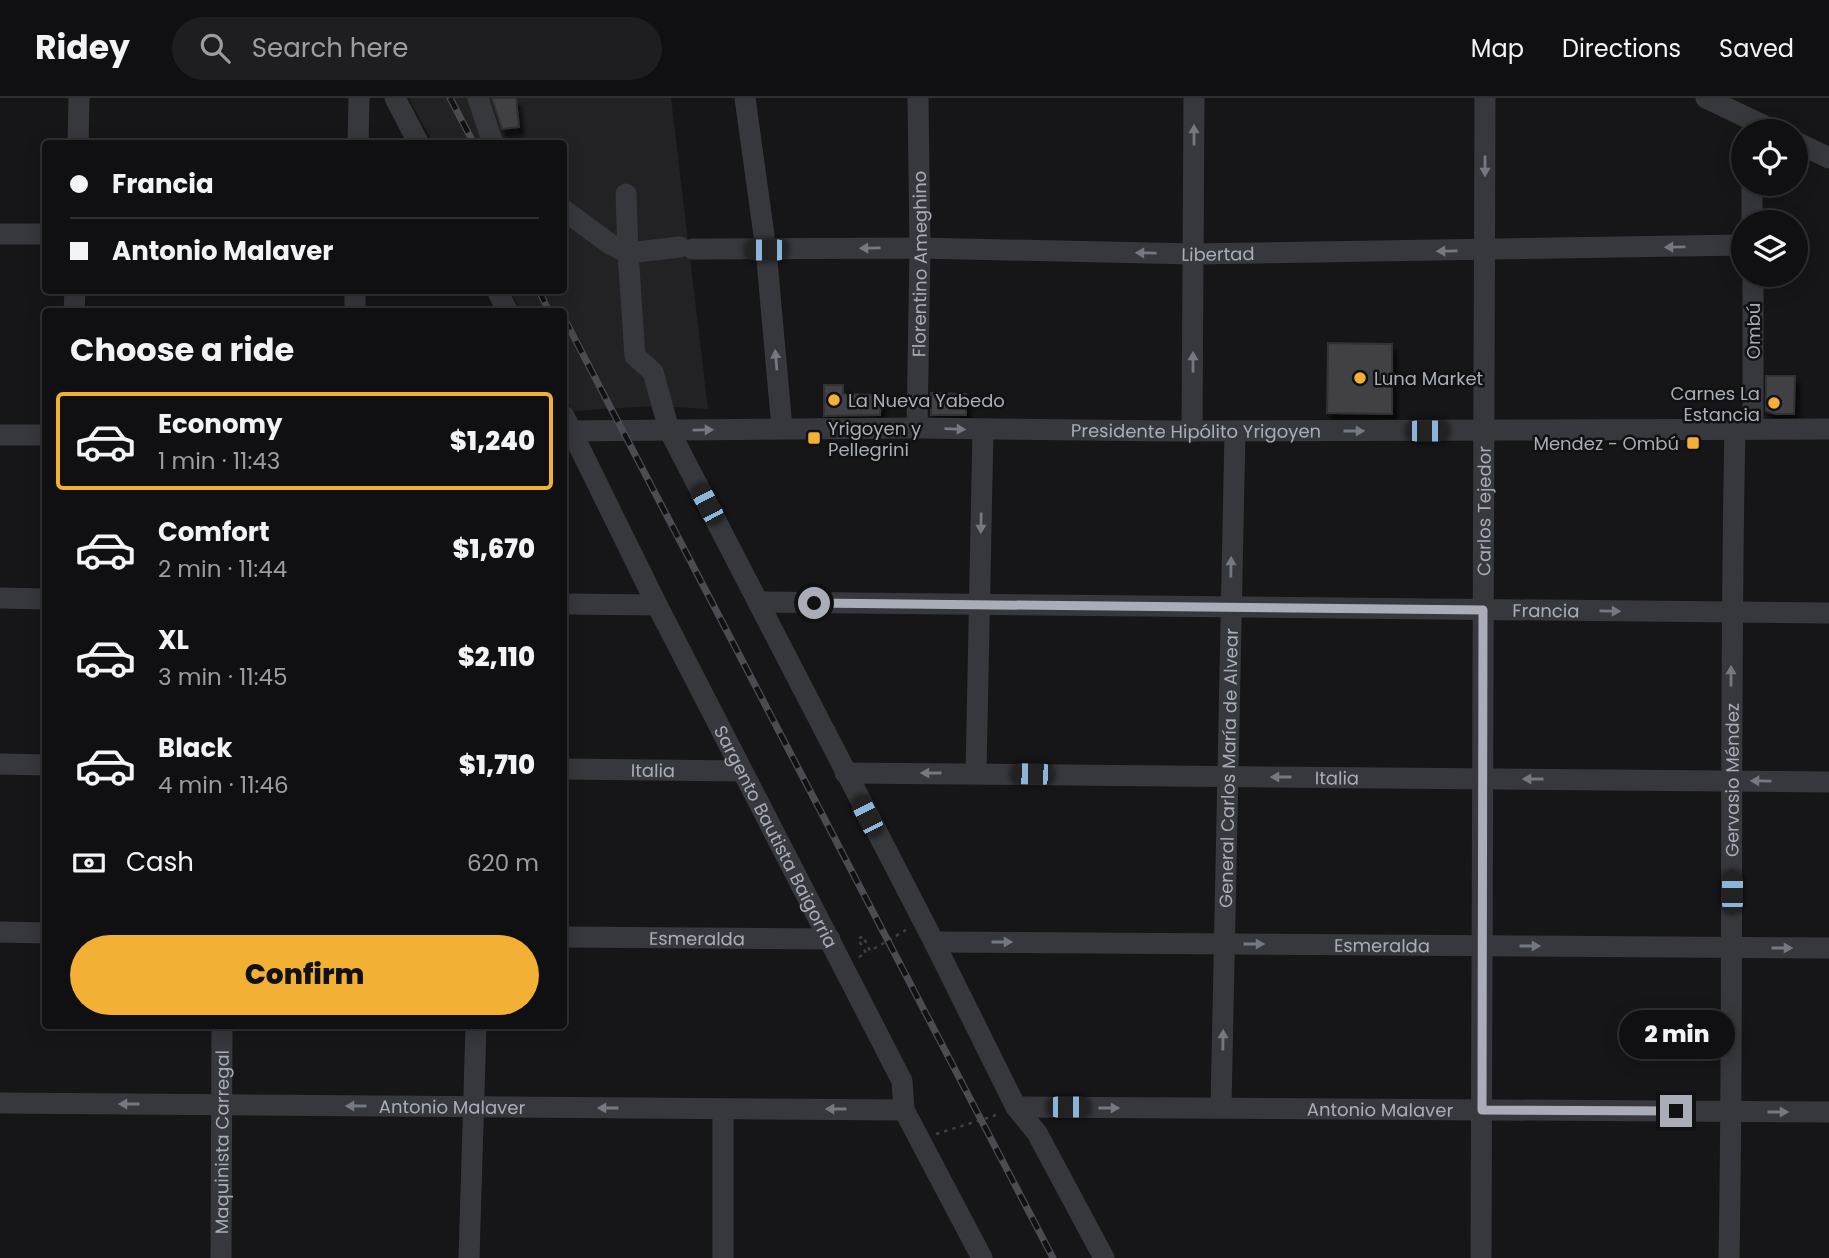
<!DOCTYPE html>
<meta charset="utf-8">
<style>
body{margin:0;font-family:Poppins,sans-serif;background:#1e1e20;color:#f1f3f6;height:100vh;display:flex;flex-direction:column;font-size:26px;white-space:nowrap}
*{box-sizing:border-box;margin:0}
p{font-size:23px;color:#9c9d9f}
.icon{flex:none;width:38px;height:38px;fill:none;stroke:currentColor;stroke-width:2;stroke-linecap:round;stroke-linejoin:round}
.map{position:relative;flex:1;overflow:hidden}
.drawer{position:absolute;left:42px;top:210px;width:525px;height:721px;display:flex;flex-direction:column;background:#101012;border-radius:7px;box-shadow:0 4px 18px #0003,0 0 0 2px #303032}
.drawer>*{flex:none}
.top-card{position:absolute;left:42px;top:42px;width:525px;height:154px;border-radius:7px;box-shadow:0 4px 18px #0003,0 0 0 2px #303032;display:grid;align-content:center;height:154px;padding:0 28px;background:#101012}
.buttons{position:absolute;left:1731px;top:21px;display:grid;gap:14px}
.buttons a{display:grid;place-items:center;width:77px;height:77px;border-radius:50%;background:#101012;box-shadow:0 4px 18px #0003,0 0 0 2px #303032;font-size:35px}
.end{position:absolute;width:32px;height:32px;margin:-16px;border:9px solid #a8adb8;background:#111;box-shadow:0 0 0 4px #111}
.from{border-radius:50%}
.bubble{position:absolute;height:49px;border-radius:24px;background:#101012;box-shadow:0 4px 18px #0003,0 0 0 2px #303032;font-size:23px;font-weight:800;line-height:49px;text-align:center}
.car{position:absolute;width:21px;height:42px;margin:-21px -10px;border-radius:9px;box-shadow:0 0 5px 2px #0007;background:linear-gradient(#222 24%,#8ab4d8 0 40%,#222 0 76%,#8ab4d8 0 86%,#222 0)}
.top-card b{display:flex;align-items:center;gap:24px;height:66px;font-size:26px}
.top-card b+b{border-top:2px solid #303032}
.top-card i{width:18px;height:18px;background:#f1f3f6}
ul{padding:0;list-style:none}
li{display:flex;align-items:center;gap:21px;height:98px;margin:0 14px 10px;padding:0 14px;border:4px solid transparent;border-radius:7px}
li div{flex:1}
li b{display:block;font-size:26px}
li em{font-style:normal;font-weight:800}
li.active{border-color:#f2b134}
li>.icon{width:63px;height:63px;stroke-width:1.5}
h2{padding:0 28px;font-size:32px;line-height:84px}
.pay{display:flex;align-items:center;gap:18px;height:77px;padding:0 28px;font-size:26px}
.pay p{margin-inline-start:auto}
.action{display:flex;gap:14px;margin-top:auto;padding:14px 28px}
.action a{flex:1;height:80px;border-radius:42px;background:#f2b134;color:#111;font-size:28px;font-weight:800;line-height:80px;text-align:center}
header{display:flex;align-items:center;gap:42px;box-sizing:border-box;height:98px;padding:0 35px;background:#101012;border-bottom:2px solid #303032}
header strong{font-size:33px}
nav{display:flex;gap:38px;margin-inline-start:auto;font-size:24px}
.search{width:490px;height:63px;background:#1e1e20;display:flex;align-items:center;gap:18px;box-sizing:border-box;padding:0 24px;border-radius:38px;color:#9c9d9f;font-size:26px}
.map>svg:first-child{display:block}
.built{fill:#222225}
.building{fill:#404145;stroke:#303034;stroke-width:2;filter:url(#shadow)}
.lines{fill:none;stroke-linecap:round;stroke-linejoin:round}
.path{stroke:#3d3f44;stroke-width:2.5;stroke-dasharray:3.5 5;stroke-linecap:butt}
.minor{stroke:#37383d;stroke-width:21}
.rail-casing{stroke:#4a4c52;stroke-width:7}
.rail{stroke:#111113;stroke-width:4.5;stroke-dasharray:13;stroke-linecap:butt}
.oneway{fill:#757881}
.route{stroke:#a8adb8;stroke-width:9}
.poi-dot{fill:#f2b134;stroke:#111113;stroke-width:2.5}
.labels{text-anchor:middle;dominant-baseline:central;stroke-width:5;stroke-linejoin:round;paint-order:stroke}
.street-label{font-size:18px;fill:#a8adb8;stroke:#111113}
.poi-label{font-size:18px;fill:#a8adb8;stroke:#111113;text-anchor:start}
</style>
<header>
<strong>Ridey</strong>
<div class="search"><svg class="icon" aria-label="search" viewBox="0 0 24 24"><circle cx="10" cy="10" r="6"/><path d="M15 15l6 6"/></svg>Search here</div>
<nav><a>Map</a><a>Directions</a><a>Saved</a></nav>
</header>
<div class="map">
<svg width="1829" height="1160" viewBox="0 0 1829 1160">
<defs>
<filter id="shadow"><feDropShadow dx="4.5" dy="8" stdDeviation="2" flood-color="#0009"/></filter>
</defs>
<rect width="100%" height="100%" fill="#161618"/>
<!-- built -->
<path class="built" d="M 409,0 L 671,0 L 708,311 L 657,308 L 573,313 L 564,296 L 564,214 L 521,213 L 510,193 L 564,192 L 564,46 L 433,45 Z"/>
<!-- building -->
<g class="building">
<path d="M 492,0 L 516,0 L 519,29 L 502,31 Z"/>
<path d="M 1328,245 L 1392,246 L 1392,316 L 1327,315 Z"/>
<path d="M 1766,278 L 1795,278 L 1794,316 L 1775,316 L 1766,313 Z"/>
<path d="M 824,287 L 843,287 L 843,296 L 881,297 L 880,317 L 824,318 Z"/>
<path d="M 931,295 L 966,296 L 966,317 L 931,317 Z"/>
</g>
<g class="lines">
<!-- path -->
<g class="path">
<path d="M 859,859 L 866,855 L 858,841 L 863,838 L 870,853 L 906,832"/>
<path d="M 936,1036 L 1000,1016"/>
</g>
<!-- minor -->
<g class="minor">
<path d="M 395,0 L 419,46"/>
<path d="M 478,0 L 493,46"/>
<path d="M 745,0 L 766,152 L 782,330"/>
<path d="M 1706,0 L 1775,33"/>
<path d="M 1796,44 L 1829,60"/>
<path d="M 78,46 L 79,0"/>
<path d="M 358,46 L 359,0"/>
<path d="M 1752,86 L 1752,124"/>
<path d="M 626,96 L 628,155 L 635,258 L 653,274 L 669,332 L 934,844 L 1016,1009 L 1037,1035 L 1104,1160"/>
<path d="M 564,112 L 610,146 L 628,155 L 680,149"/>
<path d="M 0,136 L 46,136"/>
<path id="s1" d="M 693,151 L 920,150 L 1194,156 L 1743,147"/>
<path d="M 497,192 L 508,214"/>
<path d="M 74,214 L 75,192"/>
<path d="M 355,214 L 355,192"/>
<path id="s2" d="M 564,318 L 657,507 L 902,983 L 904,1012 L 982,1160"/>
<path id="s3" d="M 917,330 L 920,150 L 918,0"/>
<path d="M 1753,331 L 1753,177"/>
<path id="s4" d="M 564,333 L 917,330 L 1175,333 L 1829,331"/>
<path d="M 1192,333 L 1194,0"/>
<path d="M 0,337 L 46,337"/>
<path d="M 0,500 L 46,501"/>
<path id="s5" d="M 758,504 L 1829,515"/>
<path d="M 564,506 L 657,507"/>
<path d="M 0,666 L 46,667"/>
<path id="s6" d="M 564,671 L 742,673"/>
<path id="s7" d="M 845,675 L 1829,684"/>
<path d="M 976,675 L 983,332"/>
<path d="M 0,834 L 46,835"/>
<path id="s8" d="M 564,839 L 830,841"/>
<path id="s9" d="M 934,844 L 1829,850"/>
<path id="s10" d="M 0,1005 L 904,1012"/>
<path id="s11" d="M 1016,1009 L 1829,1014"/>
<path id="s12" d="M 1221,1010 L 1235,333"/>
<path id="s13" d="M 221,1160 L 222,928"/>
<path d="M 469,1160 L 476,928"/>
<path d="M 723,1160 L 723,1011"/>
<path id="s14" d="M 1481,1160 L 1485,0"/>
<path id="s15" d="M 1729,1160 C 1734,884 1729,607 1735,331"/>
</g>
<!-- rail casing -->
<g class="rail-casing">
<g id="rail">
<path d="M 450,0 L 474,46"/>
<path d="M 539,192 L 549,214"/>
<path d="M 564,220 L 1053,1160"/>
</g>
</g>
<!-- rail -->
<use href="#rail" class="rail"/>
</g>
<!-- one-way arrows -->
<defs><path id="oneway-solid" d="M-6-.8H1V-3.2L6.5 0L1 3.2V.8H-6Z" transform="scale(1.75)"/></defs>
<g class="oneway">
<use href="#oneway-solid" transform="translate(1194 37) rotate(-90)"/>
<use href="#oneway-solid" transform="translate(1485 68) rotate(90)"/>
<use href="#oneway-solid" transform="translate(1675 149) rotate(179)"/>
<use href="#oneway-solid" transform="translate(870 150) rotate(179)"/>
<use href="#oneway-solid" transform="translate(1447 153) rotate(179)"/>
<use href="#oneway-solid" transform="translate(1146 155) rotate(-179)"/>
<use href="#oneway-solid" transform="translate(776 262) rotate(-95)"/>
<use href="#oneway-solid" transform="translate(1193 264) rotate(-90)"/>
<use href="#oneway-solid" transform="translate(955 331) rotate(2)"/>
<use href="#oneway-solid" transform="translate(703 332) rotate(-1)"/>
<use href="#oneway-solid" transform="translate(1354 333)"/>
<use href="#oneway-solid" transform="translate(981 425) rotate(91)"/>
<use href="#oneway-solid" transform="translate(1231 469) rotate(-89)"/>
<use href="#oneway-solid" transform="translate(1610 513) rotate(1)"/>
<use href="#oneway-solid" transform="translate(1731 578) rotate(-90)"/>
<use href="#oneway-solid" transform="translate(931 675) rotate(-180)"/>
<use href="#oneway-solid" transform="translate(1281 679) rotate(-180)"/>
<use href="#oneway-solid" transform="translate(1533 681) rotate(-180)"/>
<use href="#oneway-solid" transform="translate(1761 683) rotate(-179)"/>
<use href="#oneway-solid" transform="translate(1002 844)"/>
<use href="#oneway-solid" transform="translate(1254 846)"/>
<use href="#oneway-solid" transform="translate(1530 848)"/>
<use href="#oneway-solid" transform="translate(1782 850)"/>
<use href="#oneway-solid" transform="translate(1223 942) rotate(-89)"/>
<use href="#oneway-solid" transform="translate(129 1006) rotate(-180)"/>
<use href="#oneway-solid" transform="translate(356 1008) rotate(-180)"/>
<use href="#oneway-solid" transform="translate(608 1010) rotate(-180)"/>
<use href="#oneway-solid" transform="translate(1109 1010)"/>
<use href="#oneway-solid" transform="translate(836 1011) rotate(-180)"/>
<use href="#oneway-solid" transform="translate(1778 1014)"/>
</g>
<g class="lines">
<!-- route -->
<path class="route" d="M 814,505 L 1483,512 L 1482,1012 L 1676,1013"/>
</g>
<!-- markers -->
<g class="poi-dot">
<circle cx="1360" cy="280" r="7"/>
<circle cx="834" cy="302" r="7"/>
<circle cx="1774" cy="305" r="7"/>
<rect x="807" y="333" width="14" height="14" rx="3.5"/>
<rect x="1686" y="338" width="14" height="14" rx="3.5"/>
</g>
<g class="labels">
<!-- street labels -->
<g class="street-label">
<text stroke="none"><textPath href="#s1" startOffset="525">Libertad</textPath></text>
<text stroke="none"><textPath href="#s3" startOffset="164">Florentino Ameghino</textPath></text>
<text transform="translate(1753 233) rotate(-90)">Ombú</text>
<text stroke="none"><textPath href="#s4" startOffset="632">Presidente Hipólito Yrigoyen</textPath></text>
<text stroke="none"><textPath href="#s14" startOffset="747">Carlos Tejedor</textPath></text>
<text stroke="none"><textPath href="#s5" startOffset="788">Francia</textPath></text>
<text stroke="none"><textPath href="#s12" startOffset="340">General Carlos María de Alvear</textPath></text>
<text stroke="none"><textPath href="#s6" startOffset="89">Italia</textPath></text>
<text stroke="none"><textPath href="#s7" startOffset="492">Italia</textPath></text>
<text stroke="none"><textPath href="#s15" startOffset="478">Gervasio Méndez</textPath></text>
<text stroke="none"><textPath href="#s2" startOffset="471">Sargento Bautista Baigorria</textPath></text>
<text stroke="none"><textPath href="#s8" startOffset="133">Esmeralda</textPath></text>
<text stroke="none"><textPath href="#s9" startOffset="448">Esmeralda</textPath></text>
<text stroke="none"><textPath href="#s10" startOffset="452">Antonio Malaver</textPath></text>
<text stroke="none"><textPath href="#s11" startOffset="364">Antonio Malaver</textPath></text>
<text stroke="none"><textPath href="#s13" startOffset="116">Maquinista Carregal</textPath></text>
</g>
<!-- poi labels -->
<g class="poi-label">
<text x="1374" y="280">Luna Market</text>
<text x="1760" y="295" text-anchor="end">Carnes La<tspan x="1760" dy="21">Estancia</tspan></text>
<text x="848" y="302">La Nueva Yabedo</text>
<text x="828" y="330">Yrigoyen y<tspan x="828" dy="21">Pellegrini</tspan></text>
<text x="1679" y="345" text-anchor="end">Mendez - Ombú</text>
</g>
</g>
</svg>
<div class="buttons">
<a><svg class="icon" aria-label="locate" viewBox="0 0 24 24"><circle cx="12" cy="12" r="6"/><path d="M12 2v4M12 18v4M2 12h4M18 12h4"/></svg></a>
<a><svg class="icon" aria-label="layers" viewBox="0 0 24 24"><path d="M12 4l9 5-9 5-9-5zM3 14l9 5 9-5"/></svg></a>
</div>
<i class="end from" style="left:814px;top:505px"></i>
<i class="end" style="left:1676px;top:1013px"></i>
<div class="bubble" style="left:1619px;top:912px;width:116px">2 min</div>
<i class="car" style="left:766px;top:152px;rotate:270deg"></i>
<i class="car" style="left:1427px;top:333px;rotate:90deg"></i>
<i class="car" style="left:707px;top:406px;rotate:332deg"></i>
<i class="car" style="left:1032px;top:676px;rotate:271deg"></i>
<i class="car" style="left:867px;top:718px;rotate:333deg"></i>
<i class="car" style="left:1732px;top:794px;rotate:0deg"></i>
<i class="car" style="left:1068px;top:1009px;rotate:90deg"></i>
<div class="top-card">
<b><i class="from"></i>Francia</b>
<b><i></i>Antonio Malaver</b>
</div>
<section class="drawer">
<h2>Choose a ride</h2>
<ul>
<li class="active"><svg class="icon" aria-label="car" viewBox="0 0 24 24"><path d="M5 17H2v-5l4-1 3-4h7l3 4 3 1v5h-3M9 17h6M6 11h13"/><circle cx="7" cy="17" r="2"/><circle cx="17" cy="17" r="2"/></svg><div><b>Economy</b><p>1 min · 11:43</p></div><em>$1,240</em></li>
<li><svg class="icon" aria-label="car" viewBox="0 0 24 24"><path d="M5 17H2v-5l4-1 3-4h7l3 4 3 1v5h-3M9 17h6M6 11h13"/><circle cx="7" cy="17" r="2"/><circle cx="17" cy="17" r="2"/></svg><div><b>Comfort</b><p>2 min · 11:44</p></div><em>$1,670</em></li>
<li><svg class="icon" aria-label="car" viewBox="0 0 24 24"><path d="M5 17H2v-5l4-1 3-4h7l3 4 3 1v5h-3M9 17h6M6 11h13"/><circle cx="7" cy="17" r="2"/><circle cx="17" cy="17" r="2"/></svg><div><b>XL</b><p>3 min · 11:45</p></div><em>$2,110</em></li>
<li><svg class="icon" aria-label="car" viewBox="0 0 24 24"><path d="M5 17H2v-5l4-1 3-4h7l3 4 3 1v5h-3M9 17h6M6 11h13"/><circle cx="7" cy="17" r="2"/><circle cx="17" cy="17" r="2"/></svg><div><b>Black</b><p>4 min · 11:46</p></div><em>$1,710</em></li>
</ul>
<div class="pay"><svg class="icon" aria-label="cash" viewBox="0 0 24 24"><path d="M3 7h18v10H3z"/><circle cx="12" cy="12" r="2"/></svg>Cash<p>620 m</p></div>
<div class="action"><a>Confirm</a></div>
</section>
</div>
